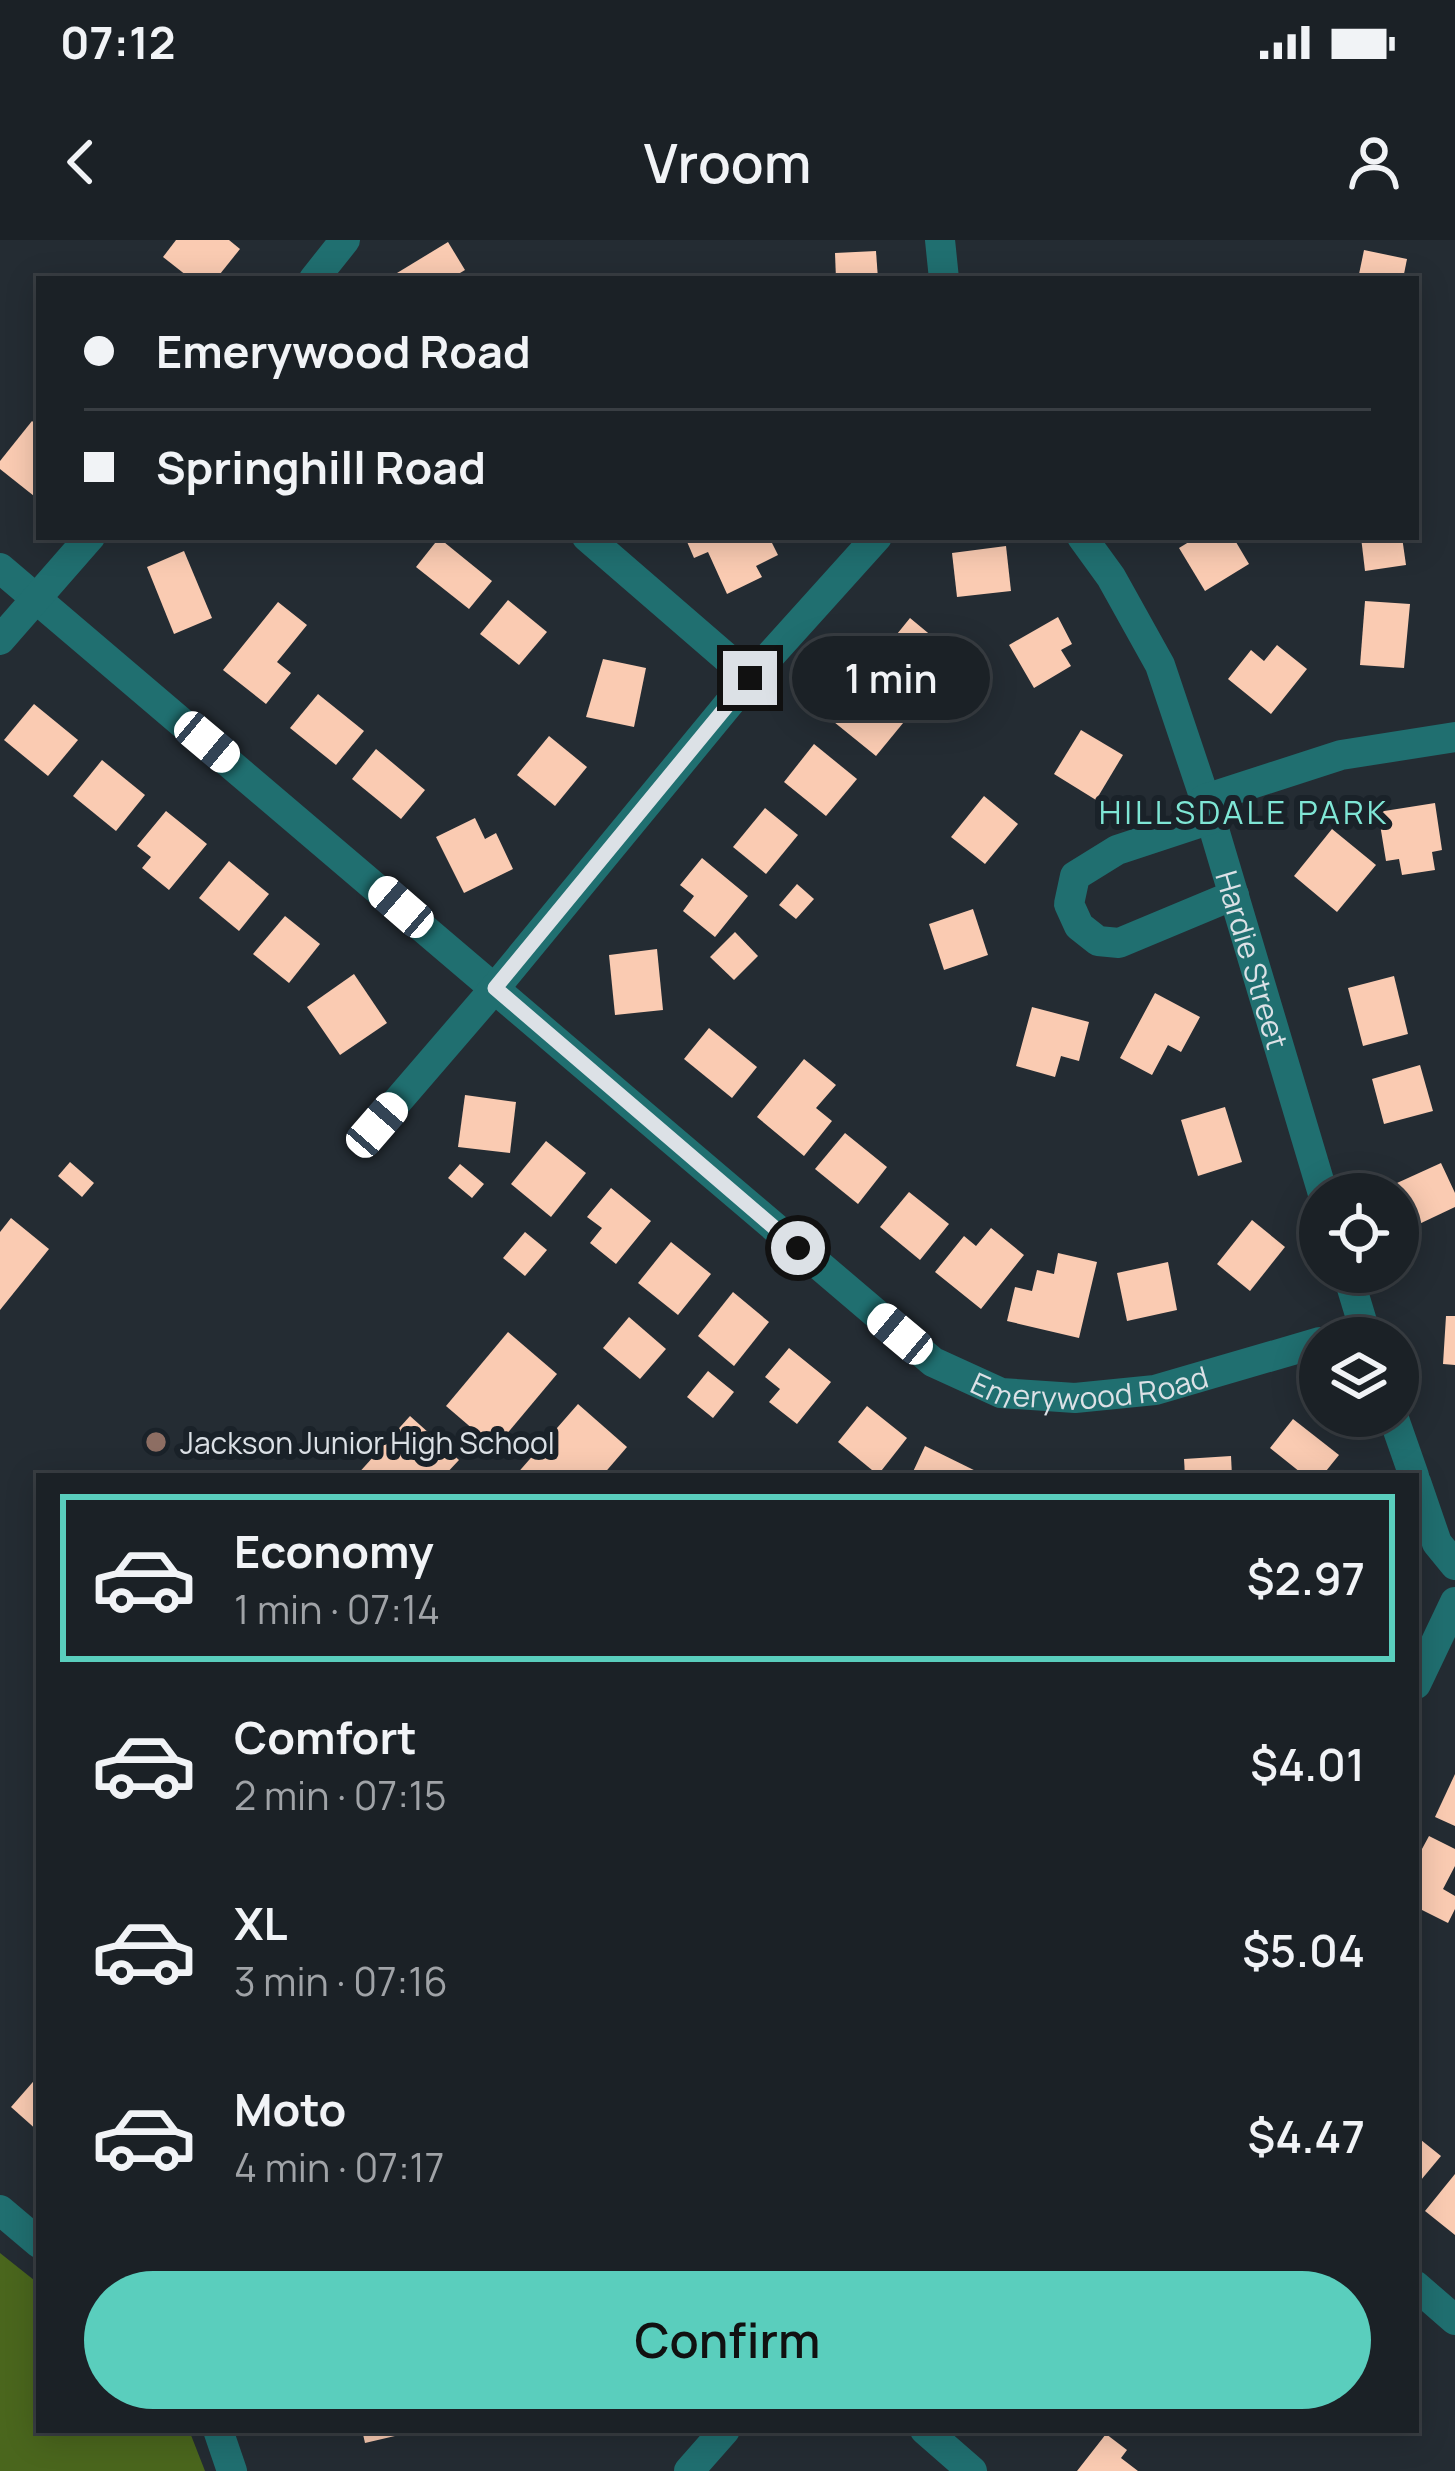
<!DOCTYPE html>
<meta charset="utf-8">
<style>
body{margin:0;font-family:Manrope,sans-serif;background:#24292e;color:#f1f3f6;height:100vh;display:flex;flex-direction:column;font-size:45px;white-space:nowrap}
*{box-sizing:border-box;margin:0}
p{font-size:39px;color:#a0a3a7}
.icon{flex:none;width:66px;height:66px;fill:none;stroke:currentColor;stroke-width:2;stroke-linecap:round;stroke-linejoin:round}
.map{position:relative;flex:1;overflow:hidden}
.panel{position:absolute;left:36px;top:1233px;width:1383px;height:960px;display:flex;flex-direction:column;background:#1b2126;border-radius:0px;box-shadow:0 6px 30px #0003,0 0 0 3px #393e43}
.panel>*{flex:none}
.banner{position:absolute;left:36px;top:36px;width:1383px;height:264px;border-radius:0px;box-shadow:0 6px 30px #0003,0 0 0 3px #393e43;display:grid;align-content:center;height:264px;padding:0 48px;background:#1b2126}
.controls{position:absolute;left:1299px;top:933px;display:grid;gap:24px}
.controls a{display:grid;place-items:center;width:120px;height:120px;border-radius:50%;background:#1b2126;box-shadow:0 6px 30px #0003,0 0 0 3px #393e43;font-size:60px}
.end{position:absolute;width:54px;height:54px;margin:-27px;border:15px solid #dce1e6;background:#111;box-shadow:0 0 0 6px #111}
.from{border-radius:50%}
.bubble{position:absolute;height:84px;border-radius:42px;background:#1b2126;box-shadow:0 6px 30px #0003,0 0 0 3px #393e43;font-size:39px;font-weight:600;line-height:84px;text-align:center}
.car{position:absolute;width:36px;height:72px;margin:-36px -18px;border-radius:15px;box-shadow:0 0 9px 3px #0007;background:linear-gradient(#fff 24%,#345 0 40%,#fff 0 76%,#345 0 86%,#fff 0)}
.banner b{display:flex;align-items:center;gap:42px;height:114px;font-size:45px}
.banner b+b{border-top:3px solid #393e43}
.banner i{width:30px;height:30px;background:#f1f3f6}
ul{padding:21px 0 0;list-style:none}
li{display:flex;align-items:center;gap:36px;height:168px;margin:0 24px 18px;padding:0 24px;border:6px solid transparent;border-radius:0px}
li div{flex:1}
li b{display:block;font-size:45px}
li em{font-style:normal;font-weight:600}
li.active{border-color:#5acebd}
li>.icon{width:108px;height:108px;stroke-width:1.5}
.cta{display:flex;gap:24px;margin-top:auto;padding:24px 48px}
.cta a{flex:1;height:138px;border-radius:72px;background:#5acebd;color:#111;font-size:48px;font-weight:600;line-height:138px;text-align:center}
.status{display:flex;justify-content:space-between;align-items:center;height:84px;padding:0 60px;background:#1b2126;direction:ltr}
.status svg{height:33px;fill:currentColor}
header{display:flex;justify-content:space-between;align-items:center;height:156px;padding:0 48px;background:#1b2126;font-size:54px;font-weight:600}
.map>svg:first-child{display:block}
.forest{fill:#4a661d}
.building{fill:#facbb2}
.lines{fill:none;stroke-linecap:round;stroke-linejoin:round}
.street{stroke:#206f70;stroke-width:30}
.route{stroke:#dce1e6;stroke-width:15}
.education-dot{fill:#8d6e63;stroke:#1a2229;stroke-width:4.5}
.labels{text-anchor:middle;dominant-baseline:central;stroke-width:12;stroke-linejoin:round;paint-order:stroke}
.street-label{font-size:30px;fill:#dce1e6;stroke:#1a2229}
.poi-label{font-size:30px;fill:#dce1e6;stroke:#1a2229;text-anchor:start}
.neighbourhood-label{font-size:33px;letter-spacing:3px;fill:#7fe6d5;stroke:#1a2229}
</style>
<div class="status"><b>07:12</b><svg viewBox="0 0 49 12"><path d="M0 12V9h3v3zM5 12V6h3v6zM10 12V3h3v9zM15 12V0h3v12zM26 1h20v11H26zM47 4h2v5h-2z"/></svg></div>
<header><svg class="icon" aria-label="back" viewBox="0 0 24 24"><path d="M15 5l-7 7 7 7"/></svg>Vroom<svg class="icon" aria-label="person" viewBox="0 0 24 24"><circle cx="12" cy="8" r="4"/><path d="M4 21q1-7 8-7t8 7"/></svg></header>
<div class="map">
<svg width="1455" height="2231" viewBox="0 0 1455 2231">
<rect width="100%" height="100%" fill="#242c33"/>
<!-- forest -->
<path class="forest" d="M 0,2013 L 39,2044 L 39,2190 L 189,2190 L 205,2231 L 0,2231 Z"/>
<!-- building -->
<g class="building">
<path d="M 176,0 L 229,0 L 240,9 L 216,39 L 191,39 L 163,17 Z"/>
<path d="M 448,2 L 465,30 L 450,39 L 401,39 L 397,33 Z"/>
<path d="M 1364,10 L 1407,19 L 1403,39 L 1358,39 Z"/>
<path d="M 876,11 L 878,39 L 836,39 L 835,13 Z"/>
<path d="M 32,181 L 39,187 L 39,250 L 34,256 L 0,229 L 0,221 Z"/>
<path d="M 685,297 L 769,297 L 778,315 L 756,326 L 762,337 L 727,354 L 708,312 L 694,318 Z"/>
<path d="M 1197,297 L 1233,297 L 1249,324 L 1205,351 L 1179,308 Z"/>
<path d="M 1361,297 L 1402,297 L 1406,325 L 1365,331 Z"/>
<path d="M 439,298 L 492,341 L 469,369 L 416,327 Z"/>
<path d="M 1006,306 L 1011,351 L 957,357 L 952,313 Z"/>
<path d="M 184,311 L 212,378 L 174,394 L 147,327 Z"/>
<path d="M 508,360 L 547,392 L 519,425 L 480,394 Z"/>
<path d="M 1365,361 L 1410,364 L 1404,428 L 1360,425 Z"/>
<path d="M 278,362 L 307,385 L 277,422 L 291,433 L 266,464 L 223,430 Z"/>
<path d="M 1058,377 L 1072,404 L 1061,410 L 1071,426 L 1034,448 L 1009,405 Z"/>
<path d="M 910,378 L 939,402 L 928,416 L 942,428 L 915,460 L 872,425 Z"/>
<path d="M 1277,405 L 1307,429 L 1271,474 L 1228,439 L 1251,410 L 1264,421 Z"/>
<path d="M 603,419 L 646,428 L 634,487 L 586,477 Z"/>
<path d="M 866,443 L 908,477 L 876,516 L 834,482 Z"/>
<path d="M 318,454 L 364,491 L 336,525 L 290,488 Z"/>
<path d="M 34,464 L 78,500 L 48,536 L 4,500 Z"/>
<path d="M 1081,490 L 1123,515 L 1096,560 L 1054,534 Z"/>
<path d="M 549,496 L 587,527 L 555,566 L 517,535 Z"/>
<path d="M 814,504 L 857,539 L 826,576 L 784,542 Z"/>
<path d="M 376,509 L 425,550 L 401,579 L 352,539 Z"/>
<path d="M 102,520 L 145,555 L 116,591 L 73,556 Z"/>
<path d="M 984,556 L 1018,584 L 985,624 L 951,597 Z"/>
<path d="M 1435,563 L 1442,610 L 1432,612 L 1435,630 L 1402,635 L 1399,619 L 1386,621 L 1378,572 Z"/>
<path d="M 765,568 L 798,595 L 766,634 L 733,607 Z"/>
<path d="M 166,571 L 207,604 L 169,650 L 142,628 L 151,617 L 137,606 Z"/>
<path d="M 475,578 L 485,599 L 496,593 L 513,629 L 464,653 L 436,597 Z"/>
<path d="M 1332,589 L 1376,625 L 1337,672 L 1294,636 Z"/>
<path d="M 702,618 L 748,656 L 715,697 L 683,671 L 694,656 L 680,645 Z"/>
<path d="M 229,621 L 269,654 L 239,691 L 199,658 Z"/>
<path d="M 797,644 L 814,659 L 796,679 L 779,665 Z"/>
<path d="M 973,669 L 988,715 L 944,730 L 929,684 Z"/>
<path d="M 285,676 L 320,704 L 289,743 L 253,714 Z"/>
<path d="M 735,692 L 758,716 L 734,740 L 710,717 Z"/>
<path d="M 657,709 L 663,770 L 615,775 L 609,715 Z"/>
<path d="M 354,734 L 387,783 L 340,815 L 307,767 Z"/>
<path d="M 1394,736 L 1408,794 L 1363,806 L 1348,748 Z"/>
<path d="M 1155,753 L 1200,777 L 1181,812 L 1168,805 L 1152,835 L 1120,818 Z"/>
<path d="M 1032,767 L 1089,782 L 1079,821 L 1061,816 L 1055,837 L 1016,826 Z"/>
<path d="M 709,788 L 757,827 L 732,858 L 684,819 Z"/>
<path d="M 804,819 L 836,845 L 816,868 L 832,881 L 804,916 L 757,877 Z"/>
<path d="M 1420,825 L 1433,871 L 1384,884 L 1372,839 Z"/>
<path d="M 465,855 L 516,862 L 510,913 L 458,907 Z"/>
<path d="M 1225,867 L 1242,922 L 1198,936 L 1181,880 Z"/>
<path d="M 845,893 L 887,927 L 858,964 L 815,929 Z"/>
<path d="M 546,901 L 586,933 L 551,977 L 511,944 Z"/>
<path d="M 70,922 L 94,943 L 82,957 L 58,936 Z"/>
<path d="M 1441,923 L 1455,953 L 1455,967 L 1417,985 L 1397,943 Z"/>
<path d="M 460,924 L 484,944 L 472,958 L 448,938 Z"/>
<path d="M 611,948 L 651,981 L 616,1024 L 590,1003 L 602,988 L 587,977 Z"/>
<path d="M 909,952 L 949,984 L 920,1020 L 880,987 Z"/>
<path d="M 11,978 L 49,1009 L 0,1070 L 0,992 Z"/>
<path d="M 1252,980 L 1285,1007 L 1250,1051 L 1217,1024 Z"/>
<path d="M 991,988 L 1024,1015 L 981,1069 L 935,1032 L 964,996 L 976,1006 Z"/>
<path d="M 525,992 L 547,1010 L 525,1036 L 503,1018 Z"/>
<path d="M 671,1002 L 711,1034 L 678,1075 L 638,1043 Z"/>
<path d="M 1058,1013 L 1097,1022 L 1079,1098 L 1007,1081 L 1015,1047 L 1032,1051 L 1037,1030 L 1054,1034 Z"/>
<path d="M 1168,1022 L 1177,1070 L 1127,1081 L 1117,1033 Z"/>
<path d="M 733,1052 L 769,1082 L 734,1126 L 698,1096 Z"/>
<path d="M 1446,1076 L 1455,1076 L 1455,1125 L 1443,1124 Z"/>
<path d="M 629,1077 L 666,1109 L 640,1139 L 603,1108 Z"/>
<path d="M 508,1092 L 557,1134 L 495,1208 L 446,1166 Z"/>
<path d="M 789,1108 L 831,1142 L 797,1184 L 769,1162 L 780,1149 L 765,1137 Z"/>
<path d="M 708,1131 L 734,1152 L 713,1178 L 687,1157 Z"/>
<path d="M 578,1164 L 627,1207 L 602,1236 L 515,1236 Z"/>
<path d="M 867,1166 L 907,1198 L 878,1235 L 838,1202 Z"/>
<path d="M 410,1176 L 459,1220 L 444,1236 L 356,1236 Z"/>
<path d="M 1293,1179 L 1339,1215 L 1322,1236 L 1305,1236 L 1270,1208 Z"/>
<path d="M 925,1206 L 986,1236 L 911,1236 Z"/>
<path d="M 1231,1216 L 1232,1236 L 1185,1236 L 1184,1219 Z"/>
<path d="M 1455,1534 L 1455,1586 L 1435,1577 Z"/>
<path d="M 1429,1596 L 1455,1609 L 1455,1626 L 1443,1649 L 1455,1656 L 1455,1669 L 1448,1683 L 1416,1667 L 1416,1620 Z"/>
<path d="M 39,1835 L 39,1892 L 11,1867 Z"/>
<path d="M 1416,1896 L 1441,1916 L 1416,1946 Z"/>
<path d="M 1455,1934 L 1455,1995 L 1425,1971 Z"/>
<path d="M 362,2190 L 411,2190 L 412,2192 L 365,2203 Z"/>
<path d="M 1106,2194 L 1127,2210 L 1121,2218 L 1138,2231 L 1077,2231 Z"/>
</g>
<g class="lines">
<!-- street -->
<g class="street">
<path d="M 940,0 L 944,39"/>
<path d="M 314,39 L 345,0"/>
<path d="M 587,297 L 750,438"/>
<path id="s1" d="M 1082,297 L 1111,337 L 1160,425 L 1205,559 L 1323,954"/>
<path id="s2" d="M 0,328 L 933,1122 L 1001,1153 L 1075,1158 L 1155,1150 L 1320,1102"/>
<path d="M 0,400 L 90,297"/>
<path d="M 1205,559 L 1341,515 L 1455,497"/>
<path d="M 1211,579 L 1117,610 L 1075,636 L 1069,664 L 1079,686 L 1098,701 L 1119,703 L 1234,655"/>
<path d="M 377,885 L 495,748 L 750,438 L 877,297"/>
<path d="M 1347,1032 L 1367,1098"/>
<path d="M 1393,1176 L 1414,1236"/>
<path d="M 1416,1242 L 1437,1303 L 1455,1325"/>
<path d="M 1416,1444 L 1455,1362"/>
<path d="M 0,1970 L 39,2003"/>
<path d="M 1416,2046 L 1455,2080"/>
<path d="M 218,2190 L 232,2231"/>
<path d="M 925,2190 L 972,2231"/>
<path d="M 689,2231 L 725,2190"/>
</g>
</g>
<g class="lines">
<!-- route -->
<path class="route" d="M 750,438 L 495,748 L 798,1008"/>
</g>
<!-- markers -->
<circle class="education-dot" cx="156" cy="1202" r="12"/>
<g class="labels">
<!-- street labels -->
<g class="street-label">
<text stroke="none"><textPath href="#s1" startOffset="459">Hardie Street</textPath></text>
<text stroke="none"><textPath href="#s2" startOffset="1389">Emerywood Road</textPath></text>
</g>
<!-- poi labels -->
<g class="poi-label">
<text x="180" y="1202">Jackson Junior High School</text>
</g>
<!-- neighbourhood labels -->
<g class="neighbourhood-label">
<text x="1244" y="571">HILLSDALE PARK</text>
</g>
</g>
</svg>
<div class="controls">
<a><svg class="icon" aria-label="locate" viewBox="0 0 24 24"><circle cx="12" cy="12" r="6"/><path d="M12 2v4M12 18v4M2 12h4M18 12h4"/></svg></a>
<a><svg class="icon" aria-label="layers" viewBox="0 0 24 24"><path d="M12 4l9 5-9 5-9-5zM3 14l9 5 9-5"/></svg></a>
</div>
<i class="end from" style="left:798px;top:1008px"></i>
<i class="end" style="left:750px;top:438px"></i>
<div class="bubble" style="left:792px;top:396px;width:198px">1 min</div>
<i class="car" style="left:207px;top:502px;rotate:130deg"></i>
<i class="car" style="left:401px;top:667px;rotate:311deg"></i>
<i class="car" style="left:377px;top:885px;rotate:41deg"></i>
<i class="car" style="left:900px;top:1094px;rotate:310deg"></i>
<div class="banner">
<b><i class="from"></i>Emerywood Road</b>
<b><i></i>Springhill Road</b>
</div>
<section class="panel">
<ul>
<li class="active"><svg class="icon" aria-label="car" viewBox="0 0 24 24"><path d="M5 17H2v-5l4-1 3-4h7l3 4 3 1v5h-3M9 17h6M6 11h13"/><circle cx="7" cy="17" r="2"/><circle cx="17" cy="17" r="2"/></svg><div><b>Economy</b><p>1 min · 07:14</p></div><em>$2.97</em></li>
<li><svg class="icon" aria-label="car" viewBox="0 0 24 24"><path d="M5 17H2v-5l4-1 3-4h7l3 4 3 1v5h-3M9 17h6M6 11h13"/><circle cx="7" cy="17" r="2"/><circle cx="17" cy="17" r="2"/></svg><div><b>Comfort</b><p>2 min · 07:15</p></div><em>$4.01</em></li>
<li><svg class="icon" aria-label="car" viewBox="0 0 24 24"><path d="M5 17H2v-5l4-1 3-4h7l3 4 3 1v5h-3M9 17h6M6 11h13"/><circle cx="7" cy="17" r="2"/><circle cx="17" cy="17" r="2"/></svg><div><b>XL</b><p>3 min · 07:16</p></div><em>$5.04</em></li>
<li><svg class="icon" aria-label="car" viewBox="0 0 24 24"><path d="M5 17H2v-5l4-1 3-4h7l3 4 3 1v5h-3M9 17h6M6 11h13"/><circle cx="7" cy="17" r="2"/><circle cx="17" cy="17" r="2"/></svg><div><b>Moto</b><p>4 min · 07:17</p></div><em>$4.47</em></li>
</ul>
<div class="cta"><a>Confirm</a></div>
</section>
</div>
